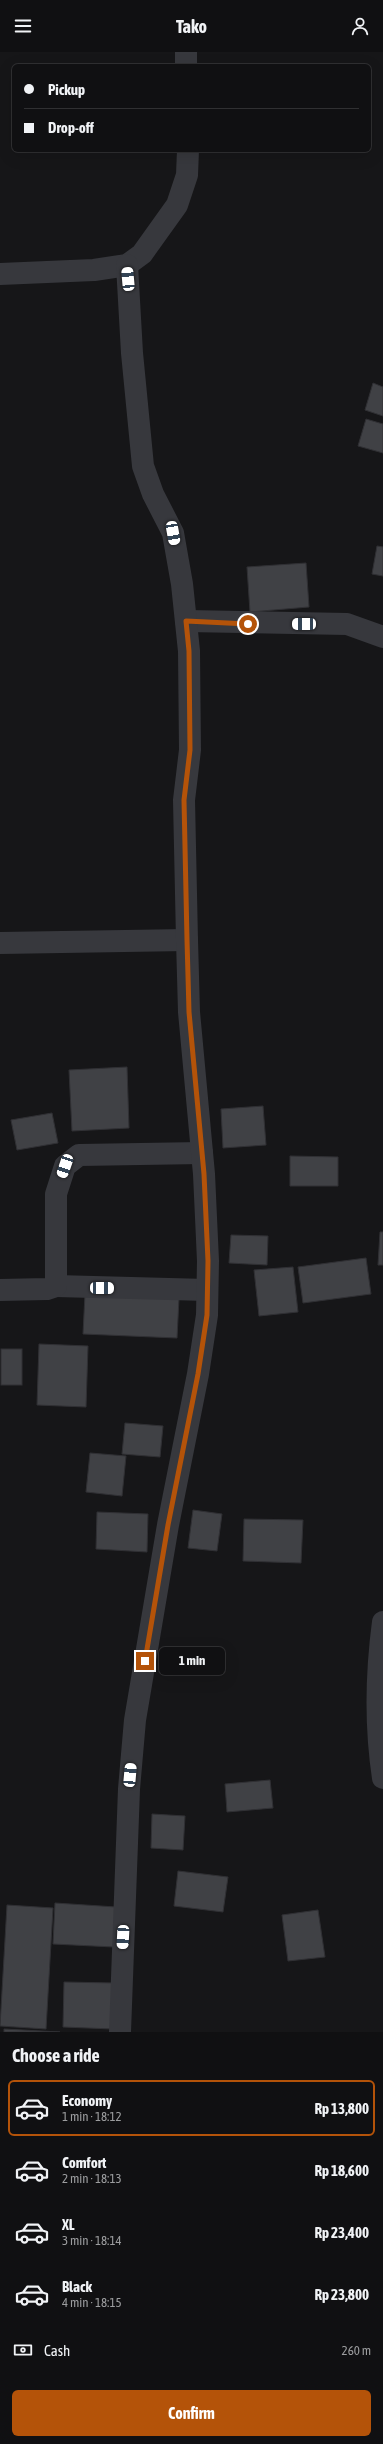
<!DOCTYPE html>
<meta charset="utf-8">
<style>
body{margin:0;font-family:"Asap Condensed",sans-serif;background:#19191b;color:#f1f3f6;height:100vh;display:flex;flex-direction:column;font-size:15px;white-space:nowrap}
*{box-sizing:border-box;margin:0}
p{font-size:13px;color:#9c9d9f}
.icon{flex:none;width:22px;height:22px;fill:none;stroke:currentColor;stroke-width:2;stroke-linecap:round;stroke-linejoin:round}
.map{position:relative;height:1980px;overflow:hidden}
.details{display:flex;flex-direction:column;background:#101012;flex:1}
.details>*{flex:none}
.banner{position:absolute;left:12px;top:12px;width:359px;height:88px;border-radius:6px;box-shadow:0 4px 16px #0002,0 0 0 1px #303032;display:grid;align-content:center;height:88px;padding:0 12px;background:#101012}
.end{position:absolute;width:18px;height:18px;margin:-9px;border:5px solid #b45309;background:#fff;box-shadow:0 0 0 2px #fff}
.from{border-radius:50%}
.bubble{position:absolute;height:28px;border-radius:6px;background:#101012;box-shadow:0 4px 16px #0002,0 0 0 1px #303032;font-size:13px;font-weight:700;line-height:28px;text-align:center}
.car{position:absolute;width:12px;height:24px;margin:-12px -6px;border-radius:5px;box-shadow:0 0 3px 1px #0007;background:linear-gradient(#fff 24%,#345 0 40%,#fff 0 76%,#345 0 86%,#fff 0)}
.banner b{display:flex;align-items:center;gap:14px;height:38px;font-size:15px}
.banner b+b{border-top:1px solid #303032}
.banner i{width:10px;height:10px;background:#f1f3f6}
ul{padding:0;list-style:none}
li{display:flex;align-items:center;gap:12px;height:56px;margin:0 8px 6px;padding:0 4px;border:2px solid transparent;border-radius:6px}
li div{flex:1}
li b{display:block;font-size:15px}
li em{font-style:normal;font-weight:700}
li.on{border-color:#b45309}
li>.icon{width:36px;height:36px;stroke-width:1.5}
h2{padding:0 12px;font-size:18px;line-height:48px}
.pay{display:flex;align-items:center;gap:10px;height:44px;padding:0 12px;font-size:15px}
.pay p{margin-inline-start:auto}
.button{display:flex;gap:8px;margin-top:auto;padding:8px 12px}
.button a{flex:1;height:46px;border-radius:6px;background:#b45309;color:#fff;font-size:16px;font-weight:700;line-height:46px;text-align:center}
header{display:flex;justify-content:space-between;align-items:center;height:52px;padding:0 12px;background:#101012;font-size:18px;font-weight:700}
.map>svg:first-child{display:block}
.building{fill:#404145;stroke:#303034}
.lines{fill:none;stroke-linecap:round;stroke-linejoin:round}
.minor{stroke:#37383d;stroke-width:22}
.route{stroke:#b45309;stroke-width:5}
</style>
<header><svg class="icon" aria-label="menu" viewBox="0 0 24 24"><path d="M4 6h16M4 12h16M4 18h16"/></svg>Tako<svg class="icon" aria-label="person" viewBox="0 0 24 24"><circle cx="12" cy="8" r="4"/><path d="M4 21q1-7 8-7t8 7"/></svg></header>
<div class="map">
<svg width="383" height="1980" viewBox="0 0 383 1980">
<rect width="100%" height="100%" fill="#161618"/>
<!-- building -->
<g class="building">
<path d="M 373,331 L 383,335 L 383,364 L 365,358 Z"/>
<path d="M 366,367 L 383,372 L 383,401 L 358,394 Z"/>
<path d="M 377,494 L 383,495 L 383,524 L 372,522 Z"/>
<path d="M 306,511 L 309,555 L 250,560 L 247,515 Z"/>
<path d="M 127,1015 L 129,1076 L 72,1079 L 69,1018 Z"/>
<path d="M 263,1054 L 266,1093 L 223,1096 L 221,1057 Z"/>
<path d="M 52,1061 L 58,1091 L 17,1098 L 11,1068 Z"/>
<path d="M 290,1104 L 338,1105 L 338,1134 L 290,1134 Z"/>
<path d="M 380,1180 L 383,1180 L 383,1213 L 378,1213 Z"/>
<path d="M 231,1183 L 268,1184 L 267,1213 L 229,1211 Z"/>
<path d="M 366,1206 L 371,1242 L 303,1251 L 298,1215 Z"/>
<path d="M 293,1215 L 298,1260 L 259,1264 L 254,1218 Z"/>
<path d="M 85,1242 L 179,1246 L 177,1286 L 83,1282 Z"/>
<path d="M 39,1292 L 88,1294 L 86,1355 L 37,1353 Z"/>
<rect x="1" y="1297" width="21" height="36"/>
<path d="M 125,1371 L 163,1374 L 160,1405 L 122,1402 Z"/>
<path d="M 90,1401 L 126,1404 L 122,1444 L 86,1440 Z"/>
<path d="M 193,1458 L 222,1462 L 217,1499 L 188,1496 Z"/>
<path d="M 97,1460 L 148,1462 L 147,1500 L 96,1497 Z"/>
<path d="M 244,1467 L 303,1468 L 301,1511 L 243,1509 Z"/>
<path d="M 270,1728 L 273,1756 L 227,1760 L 225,1732 Z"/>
<path d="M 152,1762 L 185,1764 L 183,1798 L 151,1796 Z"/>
<path d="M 178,1819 L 228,1825 L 223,1860 L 174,1854 Z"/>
<path d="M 55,1851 L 116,1855 L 114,1895 L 53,1892 Z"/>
<path d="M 7,1853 L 53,1856 L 46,1977 L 0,1974 Z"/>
<path d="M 318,1858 L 325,1905 L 288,1909 L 282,1863 Z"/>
<path d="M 64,1930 L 114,1931 L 113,1977 L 63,1975 Z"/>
<path d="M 4,1977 L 60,1980 L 4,1980 Z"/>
</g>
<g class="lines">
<!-- minor -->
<g class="minor">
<path d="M 186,0 L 186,14"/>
<path d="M 0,222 L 94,218 L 127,213 L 142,202 L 177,153 L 187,123 L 188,98"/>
<path d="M 186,569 L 347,572 L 383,585"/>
<path d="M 0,891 L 187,888"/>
<path d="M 56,1234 L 207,1238"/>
<path d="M 0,1238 L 47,1237 L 56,1234 L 56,1142 L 65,1114 L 79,1103 L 202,1101"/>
<path d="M 383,1570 C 376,1623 375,1673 383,1726"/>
<path d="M 120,1980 L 129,1737 L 135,1668 L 168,1473 L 198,1322 L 207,1263 L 208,1209 L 204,1122 L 189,960 L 187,888 L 184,748 L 190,698 L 189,599 L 182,532 L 173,481 L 153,442 L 143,414 L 132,301 L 127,213"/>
</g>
</g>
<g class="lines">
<!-- route -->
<path class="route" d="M 145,1609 L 168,1473 L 198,1322 L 207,1263 L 208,1209 L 204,1122 L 189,960 L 187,888 L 184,748 L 190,698 L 189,599 L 186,569 L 248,572"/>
</g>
</svg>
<i class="end from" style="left:248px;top:572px"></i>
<i class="end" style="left:145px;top:1609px"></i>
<div class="bubble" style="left:159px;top:1595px;width:66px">1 min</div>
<i class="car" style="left:128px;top:227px;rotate:355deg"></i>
<i class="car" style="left:173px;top:481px;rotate:170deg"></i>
<i class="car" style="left:304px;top:572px;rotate:270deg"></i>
<i class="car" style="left:65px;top:1114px;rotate:199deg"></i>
<i class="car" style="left:102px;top:1236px;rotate:91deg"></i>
<i class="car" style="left:130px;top:1723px;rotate:5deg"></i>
<i class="car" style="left:123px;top:1885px;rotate:183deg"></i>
<div class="banner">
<b><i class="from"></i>Pickup</b>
<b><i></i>Drop-off</b>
</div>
</div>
<section class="details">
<h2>Choose a ride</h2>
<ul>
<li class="on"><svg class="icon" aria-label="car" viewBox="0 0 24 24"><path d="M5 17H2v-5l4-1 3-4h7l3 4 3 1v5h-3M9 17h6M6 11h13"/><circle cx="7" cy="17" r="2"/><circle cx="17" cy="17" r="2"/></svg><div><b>Economy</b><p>1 min · 18:12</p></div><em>Rp 13,800</em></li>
<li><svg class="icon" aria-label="car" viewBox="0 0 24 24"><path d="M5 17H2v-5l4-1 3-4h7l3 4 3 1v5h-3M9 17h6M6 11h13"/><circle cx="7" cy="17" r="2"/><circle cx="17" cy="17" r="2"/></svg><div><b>Comfort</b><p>2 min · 18:13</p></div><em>Rp 18,600</em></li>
<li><svg class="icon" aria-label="car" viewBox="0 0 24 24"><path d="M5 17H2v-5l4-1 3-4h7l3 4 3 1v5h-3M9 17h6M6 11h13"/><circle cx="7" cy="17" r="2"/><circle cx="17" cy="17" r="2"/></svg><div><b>XL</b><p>3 min · 18:14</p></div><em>Rp 23,400</em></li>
<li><svg class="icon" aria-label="car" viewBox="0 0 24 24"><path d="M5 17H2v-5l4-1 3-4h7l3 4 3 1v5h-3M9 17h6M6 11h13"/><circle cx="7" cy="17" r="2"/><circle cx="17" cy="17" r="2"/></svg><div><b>Black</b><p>4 min · 18:15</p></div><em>Rp 23,800</em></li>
</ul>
<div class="pay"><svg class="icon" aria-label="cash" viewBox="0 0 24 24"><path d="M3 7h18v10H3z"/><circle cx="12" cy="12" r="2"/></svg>Cash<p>260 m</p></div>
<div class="button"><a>Confirm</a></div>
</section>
